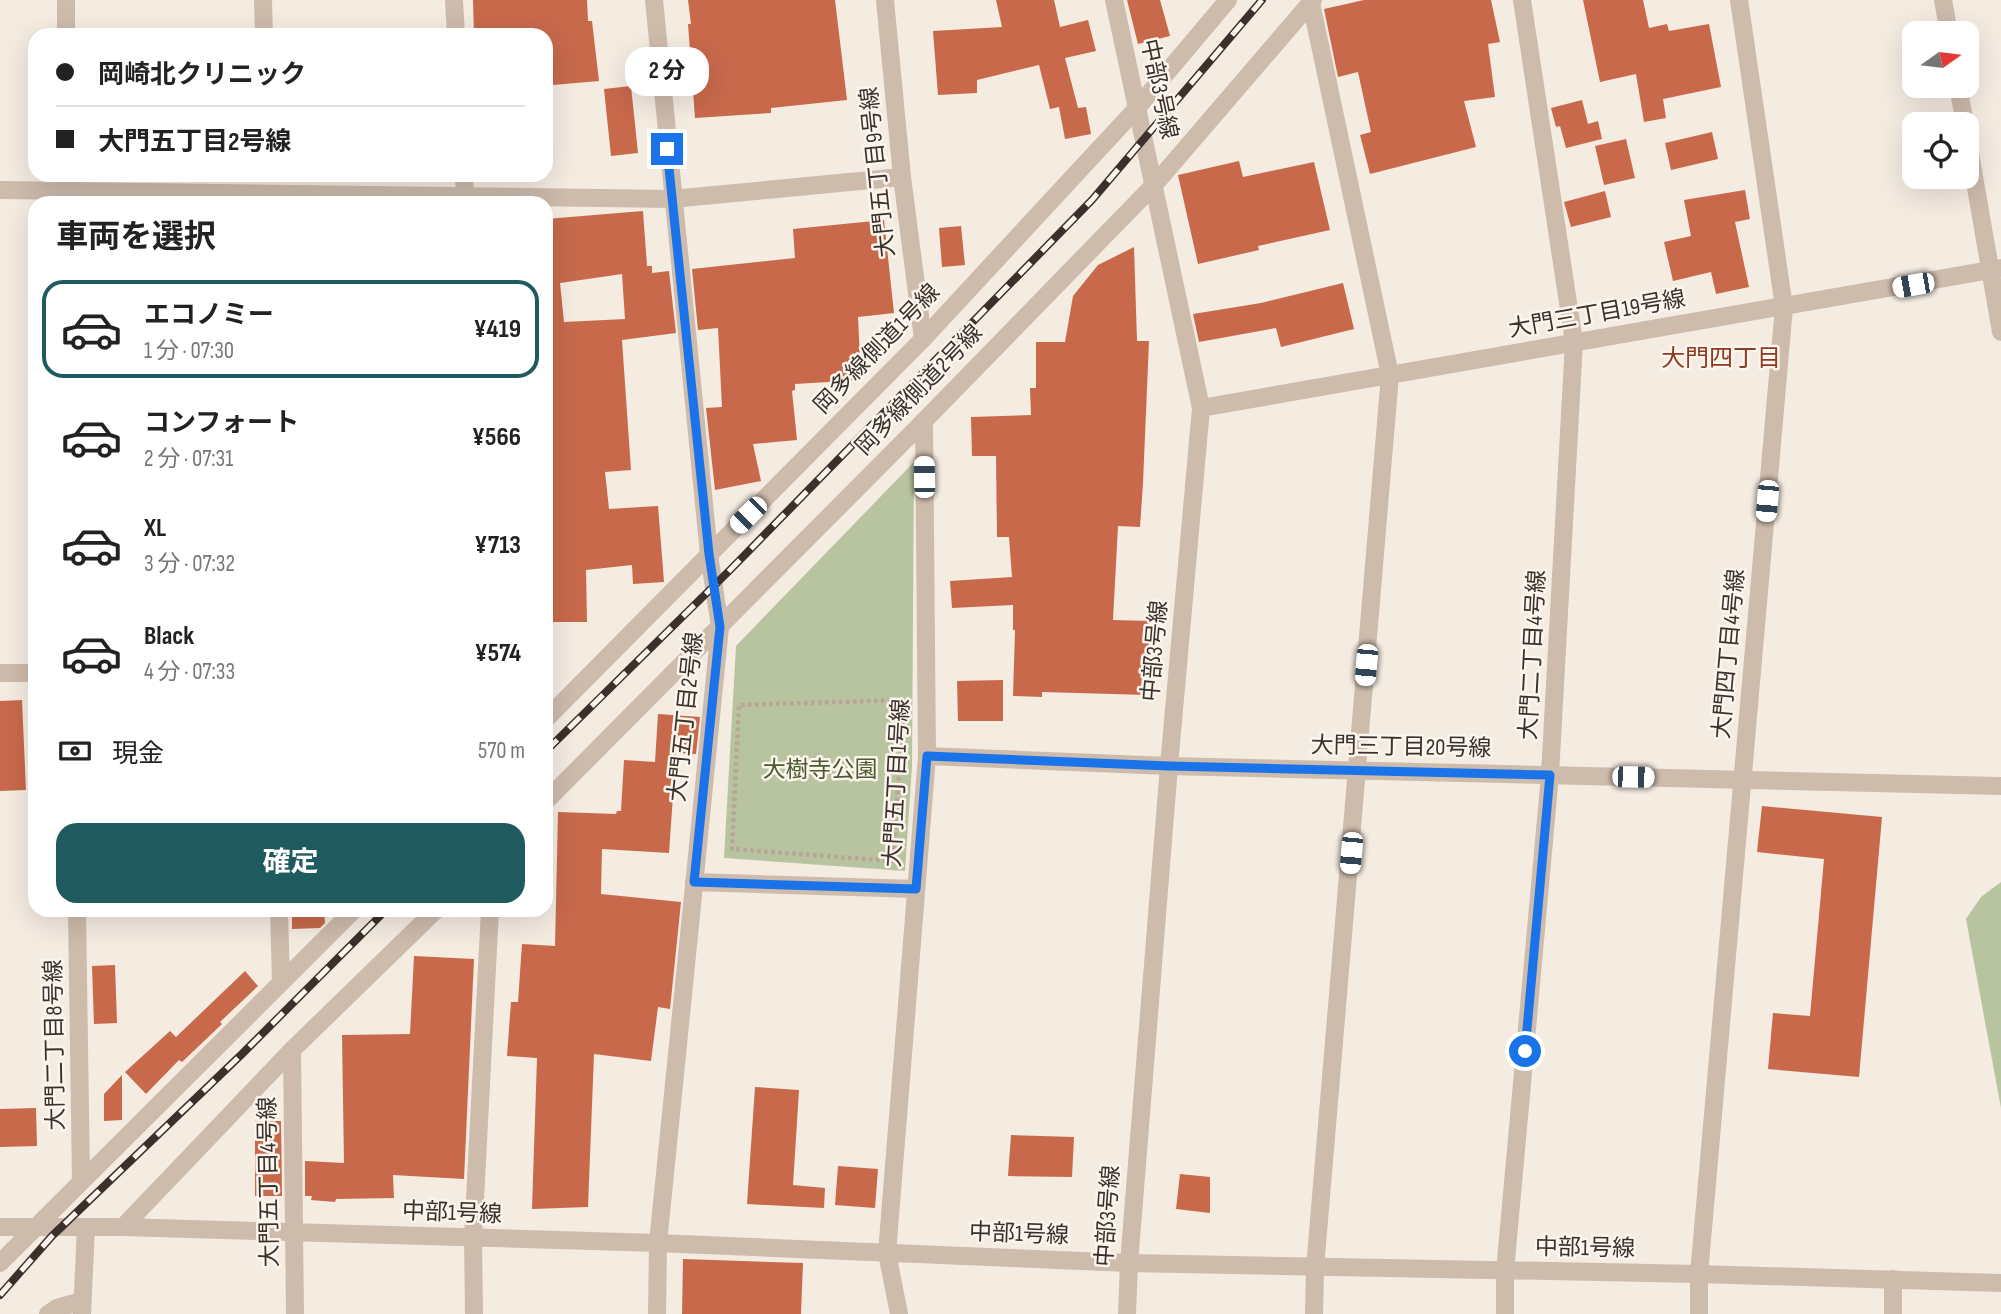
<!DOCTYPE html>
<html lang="ja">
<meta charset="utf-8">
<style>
body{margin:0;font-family:"Sofia Sans Condensed","Noto Sans JP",sans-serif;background:#f2f2f2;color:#222;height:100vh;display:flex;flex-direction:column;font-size:26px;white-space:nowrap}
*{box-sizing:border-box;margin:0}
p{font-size:23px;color:#767676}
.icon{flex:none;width:38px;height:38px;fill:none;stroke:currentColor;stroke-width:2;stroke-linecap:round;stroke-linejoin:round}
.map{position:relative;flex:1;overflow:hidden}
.side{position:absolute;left:28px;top:196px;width:525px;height:721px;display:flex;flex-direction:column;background:#fff;border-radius:21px;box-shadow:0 7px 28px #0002}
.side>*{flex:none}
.hud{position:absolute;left:28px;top:28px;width:525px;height:154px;border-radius:21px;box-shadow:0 7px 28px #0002;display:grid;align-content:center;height:154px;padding:0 28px;background:#fff}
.needle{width:46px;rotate:76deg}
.buttons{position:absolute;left:1902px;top:21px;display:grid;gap:14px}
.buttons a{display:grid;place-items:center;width:77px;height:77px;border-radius:14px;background:#fff;box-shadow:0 7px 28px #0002;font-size:35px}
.end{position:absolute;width:32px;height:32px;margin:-16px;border:9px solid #1a73e8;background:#fff;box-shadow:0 0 0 4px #fff}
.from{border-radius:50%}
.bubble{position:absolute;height:49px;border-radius:21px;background:#fff;box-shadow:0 7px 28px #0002;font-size:23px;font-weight:700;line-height:49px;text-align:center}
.car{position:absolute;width:21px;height:42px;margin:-21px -10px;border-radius:9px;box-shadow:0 0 5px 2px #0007;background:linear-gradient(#fff 24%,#345 0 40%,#fff 0 76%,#345 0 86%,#fff 0)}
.hud b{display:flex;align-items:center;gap:24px;height:66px;font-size:26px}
.hud b+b{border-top:2px solid #e0e0e0}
.hud i{width:18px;height:18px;background:#222}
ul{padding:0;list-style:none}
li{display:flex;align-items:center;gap:21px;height:98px;margin:0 14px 10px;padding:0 14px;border:4px solid transparent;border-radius:21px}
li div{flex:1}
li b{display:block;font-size:26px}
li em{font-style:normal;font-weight:700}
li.on{border-color:#1f5a5e}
li>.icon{width:63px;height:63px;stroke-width:1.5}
h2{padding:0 28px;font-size:32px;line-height:84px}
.pay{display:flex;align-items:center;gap:18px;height:77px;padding:0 28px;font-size:26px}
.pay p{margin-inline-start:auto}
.primary-button{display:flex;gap:14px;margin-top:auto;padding:14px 28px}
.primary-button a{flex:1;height:80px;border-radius:21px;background:#1f5a5e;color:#fff;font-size:28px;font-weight:700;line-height:80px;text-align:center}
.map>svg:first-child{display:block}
.green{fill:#b8c4a0}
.building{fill:#c8694b;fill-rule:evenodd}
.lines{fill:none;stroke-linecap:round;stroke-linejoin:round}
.path{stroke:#b9a596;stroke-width:4.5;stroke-dasharray:3.5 3.5;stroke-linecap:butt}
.minor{stroke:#cdbbac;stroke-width:18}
.tertiary{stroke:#cdbbac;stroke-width:18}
.rail-casing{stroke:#3b302b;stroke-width:8}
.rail{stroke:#fbf5ee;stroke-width:5;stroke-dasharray:16;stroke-linecap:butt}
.route{stroke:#1a73e8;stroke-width:9}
.labels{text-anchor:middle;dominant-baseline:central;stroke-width:5;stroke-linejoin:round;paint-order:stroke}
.street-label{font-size:23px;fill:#3b302b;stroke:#fbf5ee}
.park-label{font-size:23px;fill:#4a5a2e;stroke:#fbf5ee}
.neighbourhood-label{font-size:24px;fill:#8c3b22;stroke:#fbf5ee}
</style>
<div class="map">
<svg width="2001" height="1314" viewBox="0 0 2001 1314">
<rect width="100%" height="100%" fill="#f4ebe1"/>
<!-- green -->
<g class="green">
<path d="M 914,462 L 912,766 L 905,871 L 724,858 L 736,646 Z"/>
<path d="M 2001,882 L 2001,1108 L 1966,919 L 1981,897 Z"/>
</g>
<!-- building -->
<g class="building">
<path d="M 473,0 L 587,0 L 588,21 L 592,21 L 599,81 L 553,85 L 548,35 L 474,35 Z"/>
<path d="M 688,0 L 835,0 L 847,100 L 771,108 L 771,113 L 695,118 L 688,24 L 691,24 Z"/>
<path d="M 996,0 L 1054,0 L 1060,27 L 1088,20 L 1096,51 L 1065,58 L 1078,108 L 1086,107 L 1091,134 L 1065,139 L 1059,107 L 1050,109 L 1039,65 L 977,80 L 977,93 L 938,95 L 933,31 L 1002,27 Z"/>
<path d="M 1127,0 L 1160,0 L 1170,36 L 1138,44 Z"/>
<path d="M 1364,0 L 1491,0 L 1500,42 L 1488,44 L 1495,97 L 1464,101 L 1476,147 L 1370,174 L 1360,135 L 1371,132 L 1358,72 L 1338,77 L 1324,9 Z"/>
<path d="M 1583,0 L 1643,0 L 1649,28 L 1667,24 L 1669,31 L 1709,24 L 1721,87 L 1663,99 L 1666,118 L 1644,122 L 1636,74 L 1600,82 Z"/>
<path d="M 631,86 L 638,153 L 611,156 L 604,89 Z"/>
<path d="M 1582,100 L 1588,124 L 1598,121 L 1602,139 L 1566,148 L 1560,126 L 1556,127 L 1551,108 Z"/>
<path d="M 1712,132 L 1718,159 L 1671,170 L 1665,143 Z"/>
<path d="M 1626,139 L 1635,178 L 1604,185 L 1595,146 Z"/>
<path d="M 1239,161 L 1243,177 L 1314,162 L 1330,230 L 1258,246 L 1259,250 L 1198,264 L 1178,175 Z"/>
<path d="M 1745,190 L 1750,219 L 1735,222 L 1749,287 L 1716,294 L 1711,272 L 1673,281 L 1664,242 L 1691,236 L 1684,200 Z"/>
<path d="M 1605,191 L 1611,217 L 1571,227 L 1564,202 Z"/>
<path d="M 643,211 L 647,266 L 652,266 L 652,273 L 669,271 L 676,333 L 622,340 L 631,470 L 605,472 L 609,509 L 658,506 L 664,582 L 633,584 L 632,565 L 586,570 L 587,622 L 551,622 L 551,594 L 546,595 L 546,219 ZM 622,274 L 625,319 L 564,322 L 560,283 Z"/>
<path d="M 884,220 L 894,313 L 858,317 L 861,380 L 795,384 L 795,390 L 792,391 L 797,440 L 753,444 L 761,481 L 715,490 L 706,408 L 722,407 L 718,328 L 698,330 L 692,269 L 795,258 L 793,229 Z"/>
<path d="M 961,226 L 965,265 L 942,267 L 939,228 Z"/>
<path d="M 1134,247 L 1137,341 L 1149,341 L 1143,483 L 1140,527 L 1118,526 L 1113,620 L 1150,621 L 1147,695 L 1042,692 L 1042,697 L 1013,696 L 1015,630 L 1013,630 L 1013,605 L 952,608 L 950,581 L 1012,577 L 1009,537 L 997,537 L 996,456 L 972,456 L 971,417 L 1031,415 L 1030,388 L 1036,388 L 1036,342 L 1065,342 L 1073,296 L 1098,265 Z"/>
<path d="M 1343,283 L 1354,329 L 1281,347 L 1276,328 L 1199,342 L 1193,314 L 1261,303 Z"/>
<path d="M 1003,680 L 1003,721 L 958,721 L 957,681 Z"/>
<path d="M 22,700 L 26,790 L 0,791 L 0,701 Z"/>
<path d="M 658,714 L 700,717 L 696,754 L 676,753 L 669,853 L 602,849 L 601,894 L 681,902 L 670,1009 L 658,1007 L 651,1061 L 594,1054 L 588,1207 L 532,1209 L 537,1058 L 507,1056 L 511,1002 L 518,1002 L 522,944 L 555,946 L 558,812 L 616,814 L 617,811 L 621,811 L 624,760 L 655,762 Z"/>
<path d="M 1762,806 L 1882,817 L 1859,1077 L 1768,1069 L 1773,1013 L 1810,1016 L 1824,859 L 1757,852 Z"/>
<path d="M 292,910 L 324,910 L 325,923 L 320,928 L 292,929 Z"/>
<path d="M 414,956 L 474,959 L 464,1179 L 393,1175 L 394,1198 L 336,1199 L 335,1202 L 311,1200 L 312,1196 L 305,1196 L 305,1161 L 344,1163 L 342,1035 L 410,1034 Z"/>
<path d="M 115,965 L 117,1023 L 94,1024 L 92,966 Z"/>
<path d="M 245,971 L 258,986 L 220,1022 L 222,1024 L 182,1062 L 179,1060 L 146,1094 L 125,1072 L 170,1031 L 176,1037 Z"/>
<path d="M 122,1075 L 122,1120 L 104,1121 L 104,1094 Z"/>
<path d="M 755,1087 L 799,1090 L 793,1185 L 825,1188 L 824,1208 L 747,1204 Z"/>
<path d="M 36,1108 L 37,1146 L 0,1147 L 0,1109 Z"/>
<path d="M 255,1121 L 281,1121 L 282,1196 L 255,1196 Z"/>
<path d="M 1011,1135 L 1074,1137 L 1072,1177 L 1008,1176 Z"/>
<path d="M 838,1166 L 878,1169 L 875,1208 L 835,1205 Z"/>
<path d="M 1180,1174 L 1210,1177 L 1210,1213 L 1176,1209 Z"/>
<path d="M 683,1259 L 803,1263 L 801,1314 L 682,1314 Z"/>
</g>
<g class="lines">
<!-- path -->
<path class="path" d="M 904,700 L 893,861 L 732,849 L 739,705 Z"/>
<!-- minor -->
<g class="minor">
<path d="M 263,0 L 264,35"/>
<path d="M 454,0 L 456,35"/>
<path d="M 654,0 L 709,554 L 720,627 L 658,1243 L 657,1314"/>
<path d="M 885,0 L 902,177 L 923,339"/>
<path d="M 1943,0 L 1949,33"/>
<path d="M 1311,3 L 1390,375 L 1315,1268 L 1314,1314"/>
<path d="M 66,35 L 66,0"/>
<path d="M 1958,86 L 1965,124"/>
<path d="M 1967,136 L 2001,332"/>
<path d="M 66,175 L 66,203"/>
<path d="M 464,175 L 465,203"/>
<path d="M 0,190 L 672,199 L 902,177"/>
<path d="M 1201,408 L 2001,268"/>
<path d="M 0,673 L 35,673"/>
<path d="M 546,719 L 923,339 L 1137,108 L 1228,0"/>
<path d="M 927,756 L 1169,766 L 2001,786"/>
<path d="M 546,801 L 924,421 L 1155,184 L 1313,0"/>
<path d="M 694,882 L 916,889"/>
<path d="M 77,910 L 81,1180"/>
<path d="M 279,910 L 281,982"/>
<path d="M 292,1050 L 295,1314"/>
<path d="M 0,1227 L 123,1227 L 658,1243 L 1129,1263 L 1699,1274 L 2001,1283"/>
<path d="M 123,1227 L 292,1050 L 436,910"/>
<path d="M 0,1263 L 354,910"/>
<path d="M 48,1314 L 57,1308 L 82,1301"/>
<path d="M 82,1314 L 86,1227"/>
<path d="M 474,1314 L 473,1238 L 490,910"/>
<path d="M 899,1314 L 887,1253 L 927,756 L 924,421"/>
<path d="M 1505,1314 L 1505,1271 L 1550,775 L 1574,342 L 1522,0"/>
<path d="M 1699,1314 L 1699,1274 L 1784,307 L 1739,0"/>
<path d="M 1893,1314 L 1893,1279"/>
</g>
<!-- tertiary -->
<path class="tertiary" d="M 1114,0 L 1201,408 L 1169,766 L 1129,1263 L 1127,1314"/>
<!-- rail casing -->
<g class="rail-casing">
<g id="rail">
<path d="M 546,751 L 731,569 L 1092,200 L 1262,0"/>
<path d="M 0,1295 L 52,1236 L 242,1054 L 386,910"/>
</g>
</g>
<!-- rail -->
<use href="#rail" class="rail"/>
</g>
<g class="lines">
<!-- route -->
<path class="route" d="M 667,149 L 709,554 L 720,627 L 694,882 L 916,889 L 927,756 L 1169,766 L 1550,775 L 1525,1051"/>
</g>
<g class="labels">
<!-- street labels -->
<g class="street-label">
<text transform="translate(1159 89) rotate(78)">中部3号線</text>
<text transform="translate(878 172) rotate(-96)">大門五丁目9号線</text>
<text transform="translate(1597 314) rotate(-10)">大門三丁目19号線</text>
<text transform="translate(877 349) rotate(-46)">岡多線側道1号線</text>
<text transform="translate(919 390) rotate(-46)">岡多線側道2号線</text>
<text transform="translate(1155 651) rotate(-85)">中部3号線</text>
<text transform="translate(1729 654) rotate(-85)">大門四丁目4号線</text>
<text transform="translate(1533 655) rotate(-87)">大門二丁目4号線</text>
<text transform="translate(686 717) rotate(-84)">大門五丁目2号線</text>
<text transform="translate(1401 747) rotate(1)">大門三丁目20号線</text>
<text transform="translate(897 783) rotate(-87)">大門五丁目1号線</text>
<text transform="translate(55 1045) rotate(-91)">大門二丁目8号線</text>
<text transform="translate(269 1182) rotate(-91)">大門五丁目4号線</text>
<text transform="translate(452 1213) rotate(2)">中部1号線</text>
<text transform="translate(1108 1216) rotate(-86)">中部3号線</text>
<text transform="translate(1019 1234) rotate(2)">中部1号線</text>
<text transform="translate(1585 1248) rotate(1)">中部1号線</text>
</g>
<!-- park labels -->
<g class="park-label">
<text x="820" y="770">大樹寺公園</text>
</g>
<!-- neighbourhood labels -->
<g class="neighbourhood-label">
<text x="1721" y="358">大門四丁目</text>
</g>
</g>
</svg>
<div class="buttons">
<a><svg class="needle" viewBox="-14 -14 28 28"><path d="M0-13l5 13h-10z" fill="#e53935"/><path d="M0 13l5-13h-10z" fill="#767676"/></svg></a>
<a><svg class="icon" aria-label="locate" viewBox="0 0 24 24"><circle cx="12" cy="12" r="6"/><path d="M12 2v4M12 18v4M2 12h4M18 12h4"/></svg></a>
</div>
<i class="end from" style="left:1525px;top:1051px"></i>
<i class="end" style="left:667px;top:149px"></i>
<div class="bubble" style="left:625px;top:47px;width:84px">2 分</div>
<i class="car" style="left:1913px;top:285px;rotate:260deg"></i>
<i class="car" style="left:924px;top:477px;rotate:359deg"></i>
<i class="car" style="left:1767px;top:501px;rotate:185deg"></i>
<i class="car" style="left:748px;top:515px;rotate:225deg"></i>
<i class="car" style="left:1366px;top:665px;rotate:185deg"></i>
<i class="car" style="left:1633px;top:777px;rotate:91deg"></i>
<i class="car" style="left:1351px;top:853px;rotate:185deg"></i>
<div class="hud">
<b><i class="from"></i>岡崎北クリニック</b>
<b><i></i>大門五丁目2号線</b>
</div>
<section class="side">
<h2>車両を選択</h2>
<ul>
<li class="on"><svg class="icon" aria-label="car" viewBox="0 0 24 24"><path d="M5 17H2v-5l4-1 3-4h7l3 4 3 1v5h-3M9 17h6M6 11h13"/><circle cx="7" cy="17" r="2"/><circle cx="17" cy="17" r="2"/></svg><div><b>エコノミー</b><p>1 分 · 07:30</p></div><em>¥419</em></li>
<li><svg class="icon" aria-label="car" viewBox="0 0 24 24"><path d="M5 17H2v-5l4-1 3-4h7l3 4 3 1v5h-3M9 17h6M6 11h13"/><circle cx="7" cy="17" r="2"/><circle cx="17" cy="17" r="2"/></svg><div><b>コンフォート</b><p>2 分 · 07:31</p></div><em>¥566</em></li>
<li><svg class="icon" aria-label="car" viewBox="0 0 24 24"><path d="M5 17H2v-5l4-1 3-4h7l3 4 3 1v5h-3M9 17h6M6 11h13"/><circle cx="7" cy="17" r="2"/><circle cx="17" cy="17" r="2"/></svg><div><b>XL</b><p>3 分 · 07:32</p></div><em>¥713</em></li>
<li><svg class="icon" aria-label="car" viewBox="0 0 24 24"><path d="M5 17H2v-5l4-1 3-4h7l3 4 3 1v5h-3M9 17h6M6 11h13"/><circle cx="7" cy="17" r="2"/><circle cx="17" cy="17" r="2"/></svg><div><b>Black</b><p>4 分 · 07:33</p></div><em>¥574</em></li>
</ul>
<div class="pay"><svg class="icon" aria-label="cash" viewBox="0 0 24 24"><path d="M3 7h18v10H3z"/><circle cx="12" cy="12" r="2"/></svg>現金<p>570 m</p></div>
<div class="primary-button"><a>確定</a></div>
</section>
</div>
